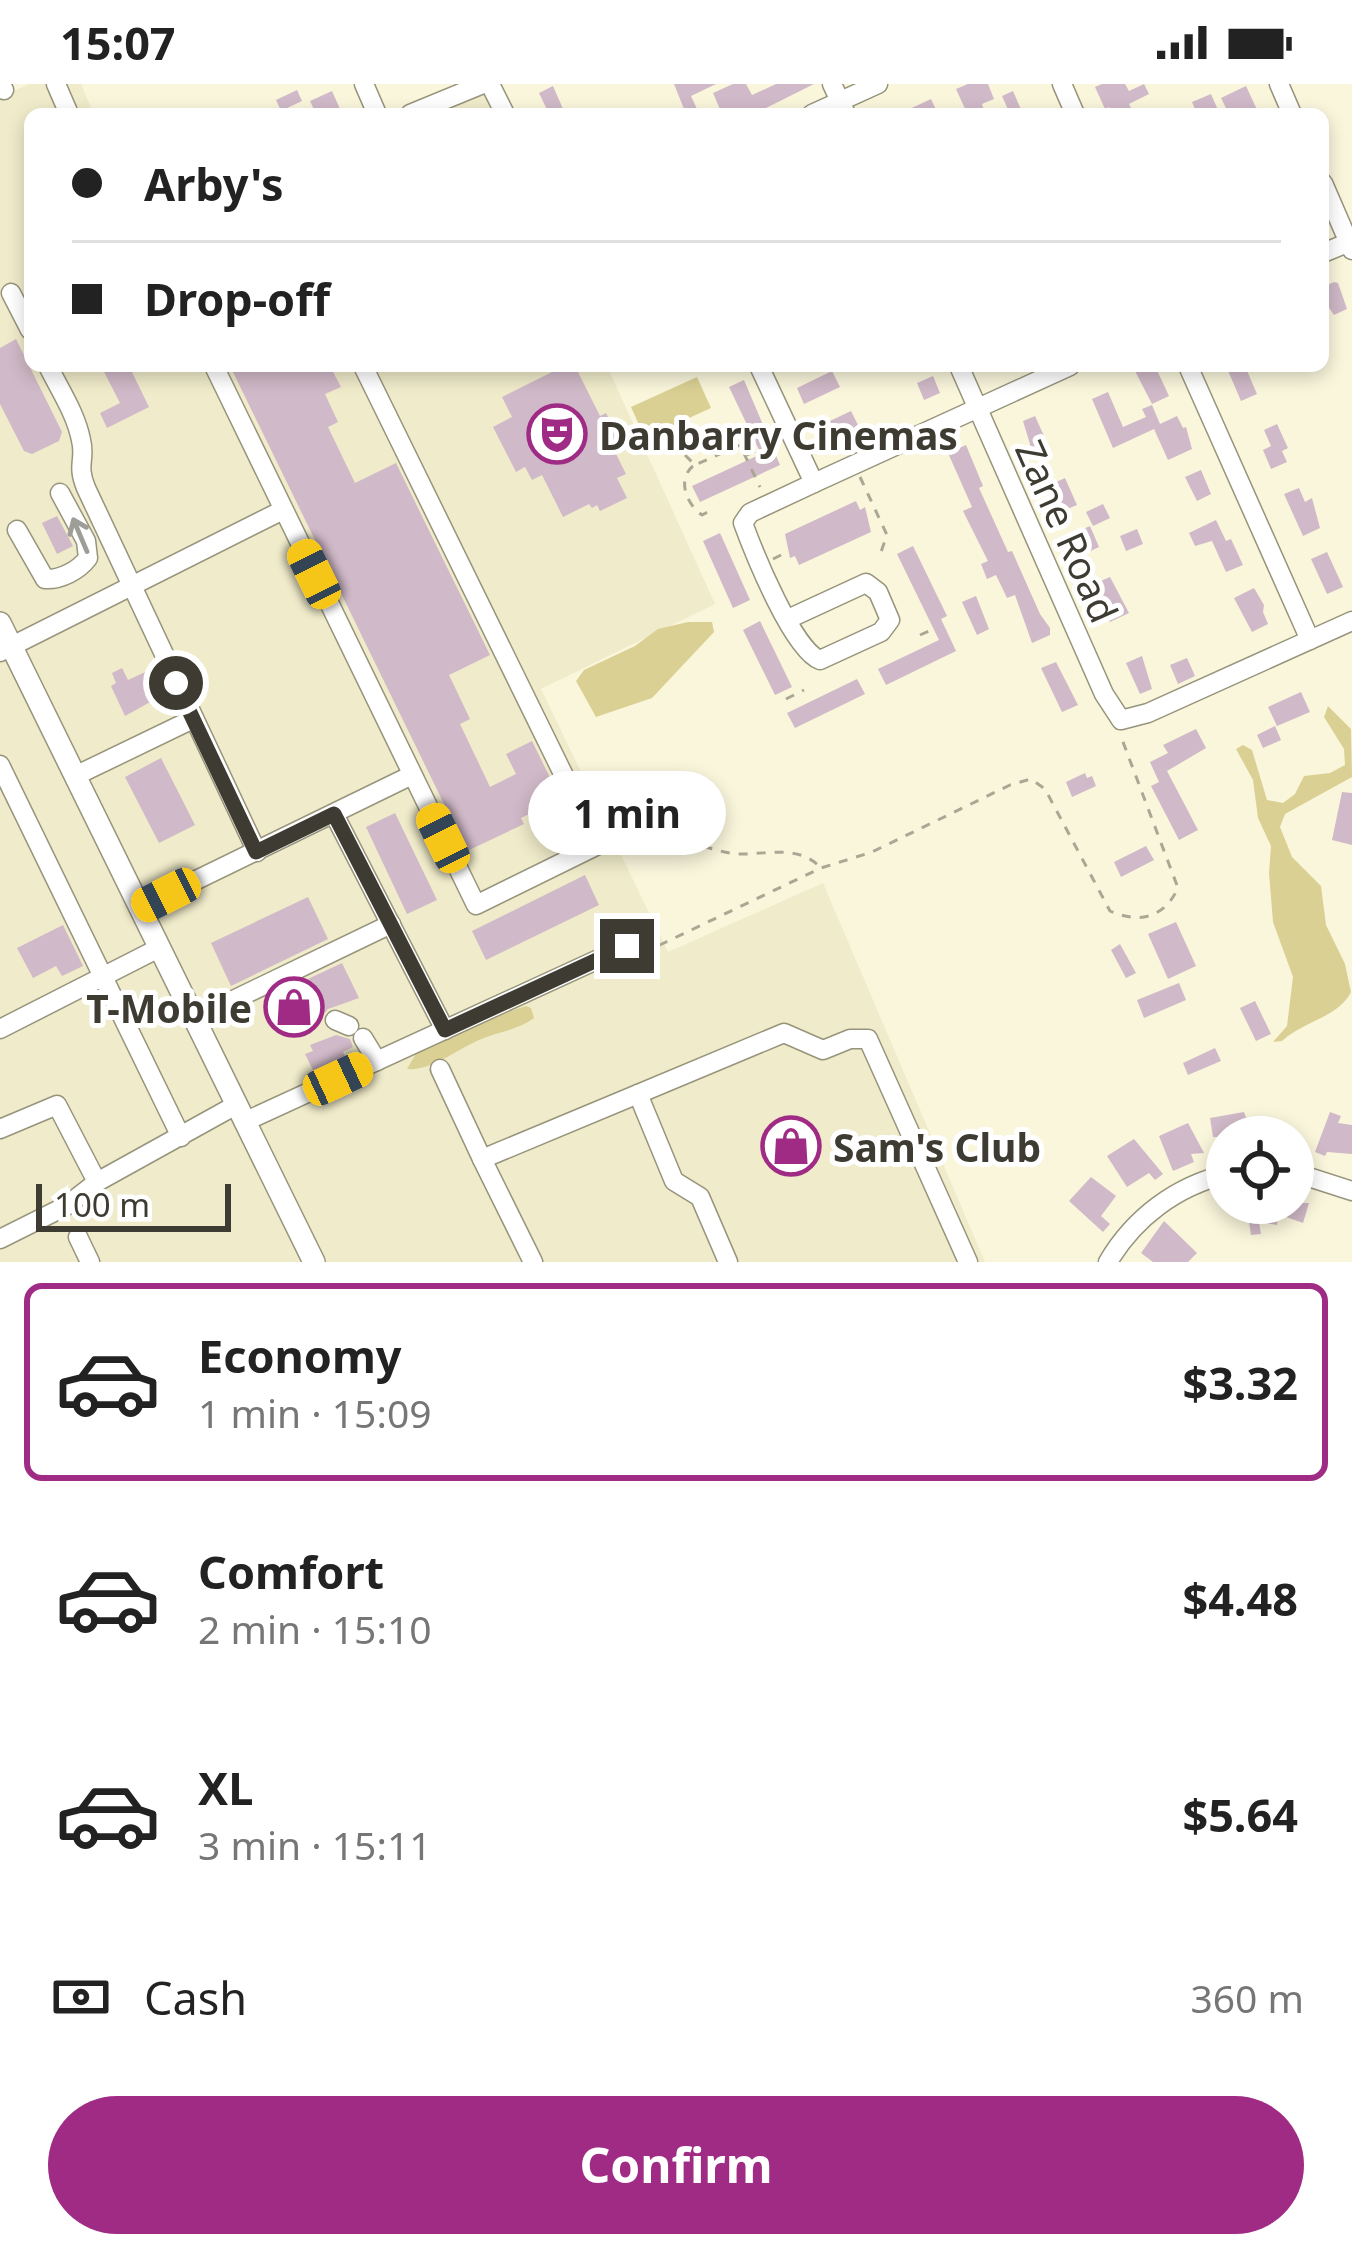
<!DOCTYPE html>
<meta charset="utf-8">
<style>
body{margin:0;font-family:"Noto Sans",sans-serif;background:#f2f2f2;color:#222;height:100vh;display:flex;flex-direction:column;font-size:45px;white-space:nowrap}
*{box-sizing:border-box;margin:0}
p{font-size:39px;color:#767676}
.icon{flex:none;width:66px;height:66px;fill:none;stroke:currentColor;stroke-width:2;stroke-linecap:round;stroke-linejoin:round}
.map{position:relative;height:1178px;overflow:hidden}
.side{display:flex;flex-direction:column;background:#fff;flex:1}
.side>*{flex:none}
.hud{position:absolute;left:24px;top:24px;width:1305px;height:264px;border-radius:18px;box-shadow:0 6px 18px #0003;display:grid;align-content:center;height:264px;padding:0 48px;background:#fff}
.controls{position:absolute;left:1206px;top:1032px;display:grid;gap:24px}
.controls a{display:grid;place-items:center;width:108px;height:108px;border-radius:50%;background:#fff;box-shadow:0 6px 18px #0003;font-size:60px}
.scale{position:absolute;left:36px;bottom:30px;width:195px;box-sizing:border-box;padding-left:12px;border:6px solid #3e3c32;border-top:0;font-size:33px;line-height:42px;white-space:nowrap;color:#3e3c32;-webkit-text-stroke:9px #fff;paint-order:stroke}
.end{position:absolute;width:54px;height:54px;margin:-27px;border:15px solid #3e3c32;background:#fff;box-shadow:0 0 0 6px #fff}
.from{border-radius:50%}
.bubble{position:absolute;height:84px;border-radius:42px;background:#fff;box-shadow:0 6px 18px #0003;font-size:39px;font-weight:700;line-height:84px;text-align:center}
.car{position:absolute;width:36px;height:72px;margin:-36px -18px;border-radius:15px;box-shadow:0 0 9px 3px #0007;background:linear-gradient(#f5c518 24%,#345 0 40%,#f5c518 0 76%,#345 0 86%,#f5c518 0)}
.hud b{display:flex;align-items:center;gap:42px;height:114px;font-size:45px}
.hud b+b{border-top:3px solid #e0e0e0}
.hud i{width:30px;height:30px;background:#222}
ul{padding:21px 0 0;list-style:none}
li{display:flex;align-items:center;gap:36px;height:198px;margin:0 24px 18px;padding:0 24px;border:6px solid transparent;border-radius:18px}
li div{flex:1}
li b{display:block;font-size:45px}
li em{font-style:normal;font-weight:700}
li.on{border-color:#9f2b85}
li>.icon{width:108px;height:108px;stroke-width:1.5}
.pay{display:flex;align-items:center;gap:30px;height:132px;padding:0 48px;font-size:45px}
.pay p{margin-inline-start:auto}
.cta{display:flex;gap:24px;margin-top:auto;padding:24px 48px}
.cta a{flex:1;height:138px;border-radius:72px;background:#9f2b85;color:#fff;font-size:48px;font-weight:700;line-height:138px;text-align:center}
.status{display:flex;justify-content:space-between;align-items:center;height:84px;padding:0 60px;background:#fff;direction:ltr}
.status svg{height:33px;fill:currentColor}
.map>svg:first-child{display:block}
.built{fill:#f0ebca}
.green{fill:#dad093}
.building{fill:#d0b9c8}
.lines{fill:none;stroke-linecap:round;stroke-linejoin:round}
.minor-casing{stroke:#97947c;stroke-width:21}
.major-casing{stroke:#97947c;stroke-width:24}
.path{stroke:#aaa794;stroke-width:3;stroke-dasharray:9 9;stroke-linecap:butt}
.minor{stroke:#fff;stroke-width:18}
.major{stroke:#fff;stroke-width:21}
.oneway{stroke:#9e9e98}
.route{stroke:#3e3c32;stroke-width:15}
.labels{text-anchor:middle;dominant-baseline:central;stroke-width:10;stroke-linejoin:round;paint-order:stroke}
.poi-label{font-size:39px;font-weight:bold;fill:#3e3c32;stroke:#fff;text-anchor:start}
.street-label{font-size:39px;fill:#3e3c32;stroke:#fff}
</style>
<div class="status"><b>15:07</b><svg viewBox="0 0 49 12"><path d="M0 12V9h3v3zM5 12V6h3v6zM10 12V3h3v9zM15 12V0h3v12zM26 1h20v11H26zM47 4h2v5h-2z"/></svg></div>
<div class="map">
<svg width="1352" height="1178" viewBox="0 0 1352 1178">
<rect width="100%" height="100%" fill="#faf6dc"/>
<!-- built -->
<g class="built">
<path d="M 29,0 L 81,0 L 94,30 L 30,30 L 30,282 L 607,282 L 715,520 L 541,605 L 668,868 L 823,799 L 985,1178 L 0,1178 L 0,13 Z"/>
<path d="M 483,8 L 493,30 L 433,30 Z"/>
</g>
<!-- green -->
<g class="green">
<path d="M 697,293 L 711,324 L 645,354 L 631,323 Z"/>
<path d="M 688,538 L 712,538 L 714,548 L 652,614 L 596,633 L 576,597 L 584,586 L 635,562 L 658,545 Z"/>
<path d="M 1328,622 L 1351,645 L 1352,693 L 1285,730 L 1280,743 L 1292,773 L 1321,802 L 1326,841 L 1345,880 L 1351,908 C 1338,934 1303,937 1282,957 L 1273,958 L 1287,942 L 1293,893 L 1273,838 L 1269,789 L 1271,762 L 1258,734 L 1253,696 L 1236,665 L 1243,661 L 1252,666 L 1267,716 L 1283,719 L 1295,710 L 1304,692 L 1330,689 L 1345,681 L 1344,665 L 1324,633 Z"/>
<path d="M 526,922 L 531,924 L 534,934 C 516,947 499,947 479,956 C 456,966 431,987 407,985 L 417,968 L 488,934 Z"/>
</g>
<!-- building -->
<g class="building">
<path d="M 674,0 L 716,0 L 691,12 L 697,25 L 686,30 Z"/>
<path d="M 733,0 L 746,0 L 752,11 L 776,0 L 814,0 L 754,30 L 722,30 L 713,9 Z"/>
<path d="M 968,0 L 988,0 L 994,15 L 982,20 L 984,26 L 975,30 L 970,25 L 966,27 L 956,5 Z"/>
<path d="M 1102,0 L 1125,0 L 1129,7 L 1144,0 L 1149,10 L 1129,20 L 1134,30 L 1112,30 L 1109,23 L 1105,25 L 1095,3 Z"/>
<path d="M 553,2 L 560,18 L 565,30 L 549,30 L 539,9 Z"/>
<path d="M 1246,2 L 1259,30 L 1229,30 L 1221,14 Z"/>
<path d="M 297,6 L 302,17 L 281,27 L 276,16 Z"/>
<path d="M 332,7 L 340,25 L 316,30 L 310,17 Z"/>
<path d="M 1013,7 L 1023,30 L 1010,30 L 1002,12 Z"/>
<path d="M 1211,10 L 1218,26 L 1197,30 L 1192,18 Z"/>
<path d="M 931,15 L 938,30 L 899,30 Z"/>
<path d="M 1334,198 L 1338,199 L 1347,225 L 1334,231 L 1323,215 L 1323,203 Z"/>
<path d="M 16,255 L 62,348 L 59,357 L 32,370 L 24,367 L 0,320 L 0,264 Z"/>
<path d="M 101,282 L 129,282 L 149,323 L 107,344 L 100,329 L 120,319 Z"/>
<path d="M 230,282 L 330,282 L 341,303 L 325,310 L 338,338 L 328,343 L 355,399 L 396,379 L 490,571 L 449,591 L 470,635 L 460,640 L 490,703 L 516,690 L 506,670 L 532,657 L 566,726 L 556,731 L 550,720 L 521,734 L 524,740 L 467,767 Z"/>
<path d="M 564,282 L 575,282 L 600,332 L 606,329 L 621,358 L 612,362 L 626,390 L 617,394 L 627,414 L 600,427 L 597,421 L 592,424 L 589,420 L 563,433 L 542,391 L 532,396 L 525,383 L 516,388 L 493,343 L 512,333 L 502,313 Z"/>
<path d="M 1146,282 L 1155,282 L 1169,312 L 1152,320 L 1135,287 Z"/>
<path d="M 1226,282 L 1245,282 L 1257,310 L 1241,317 Z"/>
<path d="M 832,287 L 840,303 L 804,320 L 797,304 Z"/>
<path d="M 933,292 L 940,309 L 924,316 L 917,299 Z"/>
<path d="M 744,296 L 780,381 L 700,418 L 692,402 L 761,370 L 729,303 Z"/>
<path d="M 1108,308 L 1123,343 L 1146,333 L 1142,325 L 1152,321 L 1160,340 L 1177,332 L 1183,344 L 1186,343 L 1192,365 L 1168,376 L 1154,345 L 1113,364 L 1092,315 Z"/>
<path d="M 851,327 L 859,343 L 822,360 L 815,344 Z"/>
<path d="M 1035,332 L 1049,363 L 1033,370 L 1023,337 Z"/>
<path d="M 1277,340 L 1288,364 L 1282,367 L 1287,378 L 1271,385 L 1263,366 L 1271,362 L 1264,346 Z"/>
<path d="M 966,361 L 983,402 L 979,404 L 1008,468 L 1012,467 L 1040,530 L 1050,544 L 1050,551 L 1032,559 L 1015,511 L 1007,514 L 996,491 L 987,495 L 981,480 L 988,477 L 963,427 L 972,423 L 948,369 Z"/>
<path d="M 1201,386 L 1211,410 L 1197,417 L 1185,393 Z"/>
<path d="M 1065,394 L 1077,421 L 1060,428 L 1052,408 L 1057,406 L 1054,399 Z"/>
<path d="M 1299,404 L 1305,418 L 1312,414 L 1320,444 L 1303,452 L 1284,410 Z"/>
<path d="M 856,417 L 860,426 L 865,423 L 871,448 L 799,481 L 795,472 L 790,474 L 785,450 Z"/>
<path d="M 1103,420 L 1110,434 L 1093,442 L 1086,428 Z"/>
<path d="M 57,432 L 73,462 L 57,470 L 42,439 Z"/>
<path d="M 1216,436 L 1226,457 L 1231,455 L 1243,481 L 1226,488 L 1212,457 L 1195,462 L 1189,449 Z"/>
<path d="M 1090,442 L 1099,463 L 1080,472 L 1070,451 Z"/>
<path d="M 1137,445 L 1143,460 L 1126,467 L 1120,452 Z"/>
<path d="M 720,449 L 750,516 L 733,524 L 703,457 Z"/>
<path d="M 913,462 L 947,532 L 941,535 L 956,567 L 886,601 L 878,585 L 939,556 L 897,470 Z"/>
<path d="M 1327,468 L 1343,503 L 1327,510 L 1311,475 Z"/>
<path d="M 1110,493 L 1129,529 L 1110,538 L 1095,510 L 1098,509 L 1094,500 Z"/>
<path d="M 1254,504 L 1264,521 L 1263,528 L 1268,540 L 1252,548 L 1234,514 Z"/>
<path d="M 976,512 L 989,545 L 977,551 L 962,518 Z"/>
<path d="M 760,537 L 792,603 L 775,611 L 743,546 Z"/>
<path d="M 1142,572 L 1152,605 L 1140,610 L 1126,579 Z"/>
<path d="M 1187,574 L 1195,592 L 1178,600 L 1170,581 Z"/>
<path d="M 1056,578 L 1078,621 L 1062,628 L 1041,584 Z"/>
<path d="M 122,584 L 128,596 L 152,585 L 163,611 L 125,632 L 111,602 L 116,599 L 112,589 Z"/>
<path d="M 857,595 L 865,610 L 795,644 L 787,629 Z"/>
<path d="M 1301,608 L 1310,628 L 1277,642 L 1268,623 Z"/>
<path d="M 1275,642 L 1281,656 L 1263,664 L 1257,651 Z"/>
<path d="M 1196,645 L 1206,664 L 1167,687 L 1198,746 L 1179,756 L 1151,702 L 1159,698 L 1150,678 L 1168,669 L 1163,661 Z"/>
<path d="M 161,674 L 195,741 L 159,759 L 125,693 Z"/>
<path d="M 1085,689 L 1087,694 L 1092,692 L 1096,702 L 1072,713 L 1066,698 Z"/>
<path d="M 1342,708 L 1352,709 L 1352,761 L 1332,756 Z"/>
<path d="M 395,729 L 437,816 L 407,830 L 366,743 Z"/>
<path d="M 1146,762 L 1154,776 L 1121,793 L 1114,778 Z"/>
<path d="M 585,791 L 599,821 L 486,876 L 472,847 Z"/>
<path d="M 308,813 L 328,855 L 231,902 L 211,859 Z"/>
<path d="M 1176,838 L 1196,882 L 1168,895 L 1148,850 Z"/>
<path d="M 63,841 L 83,882 L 62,892 L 56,882 L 33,894 L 17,864 Z"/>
<path d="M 1120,860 L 1136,889 L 1126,894 L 1111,866 Z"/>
<path d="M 342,879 L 359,914 L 328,925 L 322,932 L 292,947 L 274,911 Z"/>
<path d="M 1179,899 L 1186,916 L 1144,934 L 1137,916 Z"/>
<path d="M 1255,917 L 1271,950 L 1256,957 L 1240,924 Z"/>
<path d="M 336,951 L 350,955 L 353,963 L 343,968 L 346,975 L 314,988 L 305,970 L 313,967 L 310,961 Z"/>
<path d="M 1215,964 L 1221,977 L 1188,991 L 1183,979 Z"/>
<path d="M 1244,1028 L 1253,1053 L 1213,1053 L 1210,1034 Z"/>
<path d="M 1330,1028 L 1341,1032 L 1338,1039 L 1352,1041 L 1352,1070 L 1327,1068 L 1325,1072 L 1315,1068 Z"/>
<path d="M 1188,1039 L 1204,1069 L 1191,1070 L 1194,1078 L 1173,1087 L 1159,1052 Z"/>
<path d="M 1134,1055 L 1163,1090 L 1155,1096 L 1149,1089 L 1127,1103 L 1107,1072 Z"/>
<path d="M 1091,1093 L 1116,1112 L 1101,1132 L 1110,1140 L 1103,1148 L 1069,1117 Z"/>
<path d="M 1246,1119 L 1309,1119 L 1303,1139 L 1278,1130 L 1277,1141 L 1259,1138 L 1261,1150 L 1251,1151 Z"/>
<path d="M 1164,1137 L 1197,1169 L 1188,1178 L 1153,1178 L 1141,1169 Z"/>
</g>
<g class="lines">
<!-- minor casing -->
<g class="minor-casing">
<g id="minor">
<path d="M 1,0 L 4,6"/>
<path d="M 56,0 L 69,30"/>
<path d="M 364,0 L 377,30"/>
<path d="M 490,0 L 505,30"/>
<path d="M 832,0 L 846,30"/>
<path d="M 1062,0 L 1075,30"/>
<path d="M 1279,0 L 1292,30"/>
<path d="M 410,30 L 483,0"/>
<path d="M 812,30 L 878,0"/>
<path d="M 1323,99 L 1352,166"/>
<path d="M 1323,169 L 1352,157"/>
<path d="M 11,209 L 30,246"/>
<path d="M 48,282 C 60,306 76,330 81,356 C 86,376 76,380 86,404 L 257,768"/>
<path d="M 214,282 L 476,821 L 598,761 L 363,282"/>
<path d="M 759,282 L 814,399 L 750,429 L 743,439 C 754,469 793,566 820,576 L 881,548 L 890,536 L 878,508 L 866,499 L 788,535"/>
<path d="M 959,282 L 1104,610 L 1121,636 L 1148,629 L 1352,537"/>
<path d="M 1188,282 L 1310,556"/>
<path d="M 814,399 L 1070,282"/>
<path d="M 17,446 L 45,495 C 61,496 79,486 88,474 L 86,457 L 60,409"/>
<path d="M 0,568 L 283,426"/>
<path d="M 0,681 L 181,1053"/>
<path d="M 75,692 L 193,635"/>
<path d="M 334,730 L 445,946"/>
<path d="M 139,824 L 412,691"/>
<path d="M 194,935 L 391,840"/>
<path d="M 335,936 L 349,942"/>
<path d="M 0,945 L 159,864"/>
<path d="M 363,954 L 377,977"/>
<path d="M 440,985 L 482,1075"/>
<path d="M 638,1010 L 784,949 L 823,966 L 850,955 L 868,955 L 968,1178"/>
<path d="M 244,1038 L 627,862"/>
<path d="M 0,1045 L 57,1021 L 97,1098 L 236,1021"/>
<path d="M 1293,1088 L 1352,1107"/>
<path d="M 78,1153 L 90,1178"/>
<path d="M 0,1155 L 66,1122 L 97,1098"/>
<path d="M 533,1178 L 482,1075 L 638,1010 L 674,1097 L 700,1113 L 728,1178"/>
<path d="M 1108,1178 C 1134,1134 1176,1102 1227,1090"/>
</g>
</g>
<!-- major casing -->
<g class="major-casing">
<path id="major" d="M 0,539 L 314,1178"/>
</g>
<!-- path -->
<g class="path">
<path d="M 716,356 L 722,367"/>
<path d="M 685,371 L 695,381 L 740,361 L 760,403"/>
<path d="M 747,371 L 776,357"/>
<path d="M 693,382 C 677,395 686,420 702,431 L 708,428"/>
<path d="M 860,393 L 887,451 L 881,468"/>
<path d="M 773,475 L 787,468"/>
<path d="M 920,551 L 936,544"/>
<path d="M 786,615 L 804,606"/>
<path d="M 614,757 C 642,764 663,762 690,761 C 706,761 721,769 737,770 C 765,771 798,760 820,783"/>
<path d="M 643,869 L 821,784 L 872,768 L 1010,701 L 1031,695 L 1045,705 L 1110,827 C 1139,840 1164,834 1178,804 L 1120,650"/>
</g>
<!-- minor -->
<use href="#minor" class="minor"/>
<!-- major -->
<use href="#major" class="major"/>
</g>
<!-- one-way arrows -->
<defs><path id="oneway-shaft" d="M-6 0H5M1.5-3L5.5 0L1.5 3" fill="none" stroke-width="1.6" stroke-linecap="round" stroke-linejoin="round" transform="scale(3)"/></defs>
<use class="oneway" href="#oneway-shaft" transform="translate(80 451) rotate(-113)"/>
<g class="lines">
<!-- route -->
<path class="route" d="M 176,599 L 256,768 L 334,730 L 445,946 L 627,862"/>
</g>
<!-- icons -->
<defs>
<g id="theatre-ring" transform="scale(3)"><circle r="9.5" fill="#fff" stroke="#9f2b85" stroke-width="1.5"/><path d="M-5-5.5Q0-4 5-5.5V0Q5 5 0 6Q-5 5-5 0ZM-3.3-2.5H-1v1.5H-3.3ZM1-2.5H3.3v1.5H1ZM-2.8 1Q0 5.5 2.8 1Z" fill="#9f2b85"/></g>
<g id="shop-ring" transform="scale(3)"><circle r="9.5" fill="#fff" stroke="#9f2b85" stroke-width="1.5"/><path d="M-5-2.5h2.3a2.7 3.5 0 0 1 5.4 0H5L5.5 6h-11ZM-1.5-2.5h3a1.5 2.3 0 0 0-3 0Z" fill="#9f2b85"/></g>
</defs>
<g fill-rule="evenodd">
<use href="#theatre-ring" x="557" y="350"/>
<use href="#shop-ring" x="294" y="923"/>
<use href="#shop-ring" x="791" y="1062"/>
</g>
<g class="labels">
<!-- poi labels -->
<g class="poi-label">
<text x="599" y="350">Danbarry Cinemas</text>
<text x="252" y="923" text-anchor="end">T-Mobile</text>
<text x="833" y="1062">Sam's Club</text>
</g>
<!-- street labels -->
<g class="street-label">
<text transform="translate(1068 447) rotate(66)">Zane Road</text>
</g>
</g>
</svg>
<div class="controls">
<a><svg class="icon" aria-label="locate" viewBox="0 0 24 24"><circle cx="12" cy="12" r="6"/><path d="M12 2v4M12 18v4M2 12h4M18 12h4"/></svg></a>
</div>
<div class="scale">100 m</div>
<i class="end from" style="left:176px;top:599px"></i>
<i class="end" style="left:627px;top:862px"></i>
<div class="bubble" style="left:528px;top:687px;width:198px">1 min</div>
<i class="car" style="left:314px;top:490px;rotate:334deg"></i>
<i class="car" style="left:443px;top:754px;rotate:334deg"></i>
<i class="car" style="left:166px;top:811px;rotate:243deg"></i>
<i class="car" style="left:338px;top:995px;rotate:65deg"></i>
<div class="hud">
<b><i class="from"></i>Arby's</b>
<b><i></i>Drop-off</b>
</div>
</div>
<section class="side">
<ul>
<li class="on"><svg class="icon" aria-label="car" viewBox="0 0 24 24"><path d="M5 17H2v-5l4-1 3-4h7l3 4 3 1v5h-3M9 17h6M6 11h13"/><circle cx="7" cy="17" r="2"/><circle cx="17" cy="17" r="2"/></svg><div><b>Economy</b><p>1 min · 15:09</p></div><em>$3.32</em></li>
<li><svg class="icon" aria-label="car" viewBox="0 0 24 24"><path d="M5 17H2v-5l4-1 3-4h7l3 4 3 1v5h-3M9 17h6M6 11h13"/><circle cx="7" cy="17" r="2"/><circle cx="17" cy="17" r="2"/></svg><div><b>Comfort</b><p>2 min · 15:10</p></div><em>$4.48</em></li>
<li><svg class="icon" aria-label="car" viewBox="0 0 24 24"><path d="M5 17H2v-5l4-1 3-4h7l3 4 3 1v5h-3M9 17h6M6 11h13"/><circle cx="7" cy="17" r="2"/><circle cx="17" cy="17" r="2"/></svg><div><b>XL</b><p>3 min · 15:11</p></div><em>$5.64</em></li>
</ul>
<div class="pay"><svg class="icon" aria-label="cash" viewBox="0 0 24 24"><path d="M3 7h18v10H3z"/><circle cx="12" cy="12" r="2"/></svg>Cash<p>360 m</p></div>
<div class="cta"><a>Confirm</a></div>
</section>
